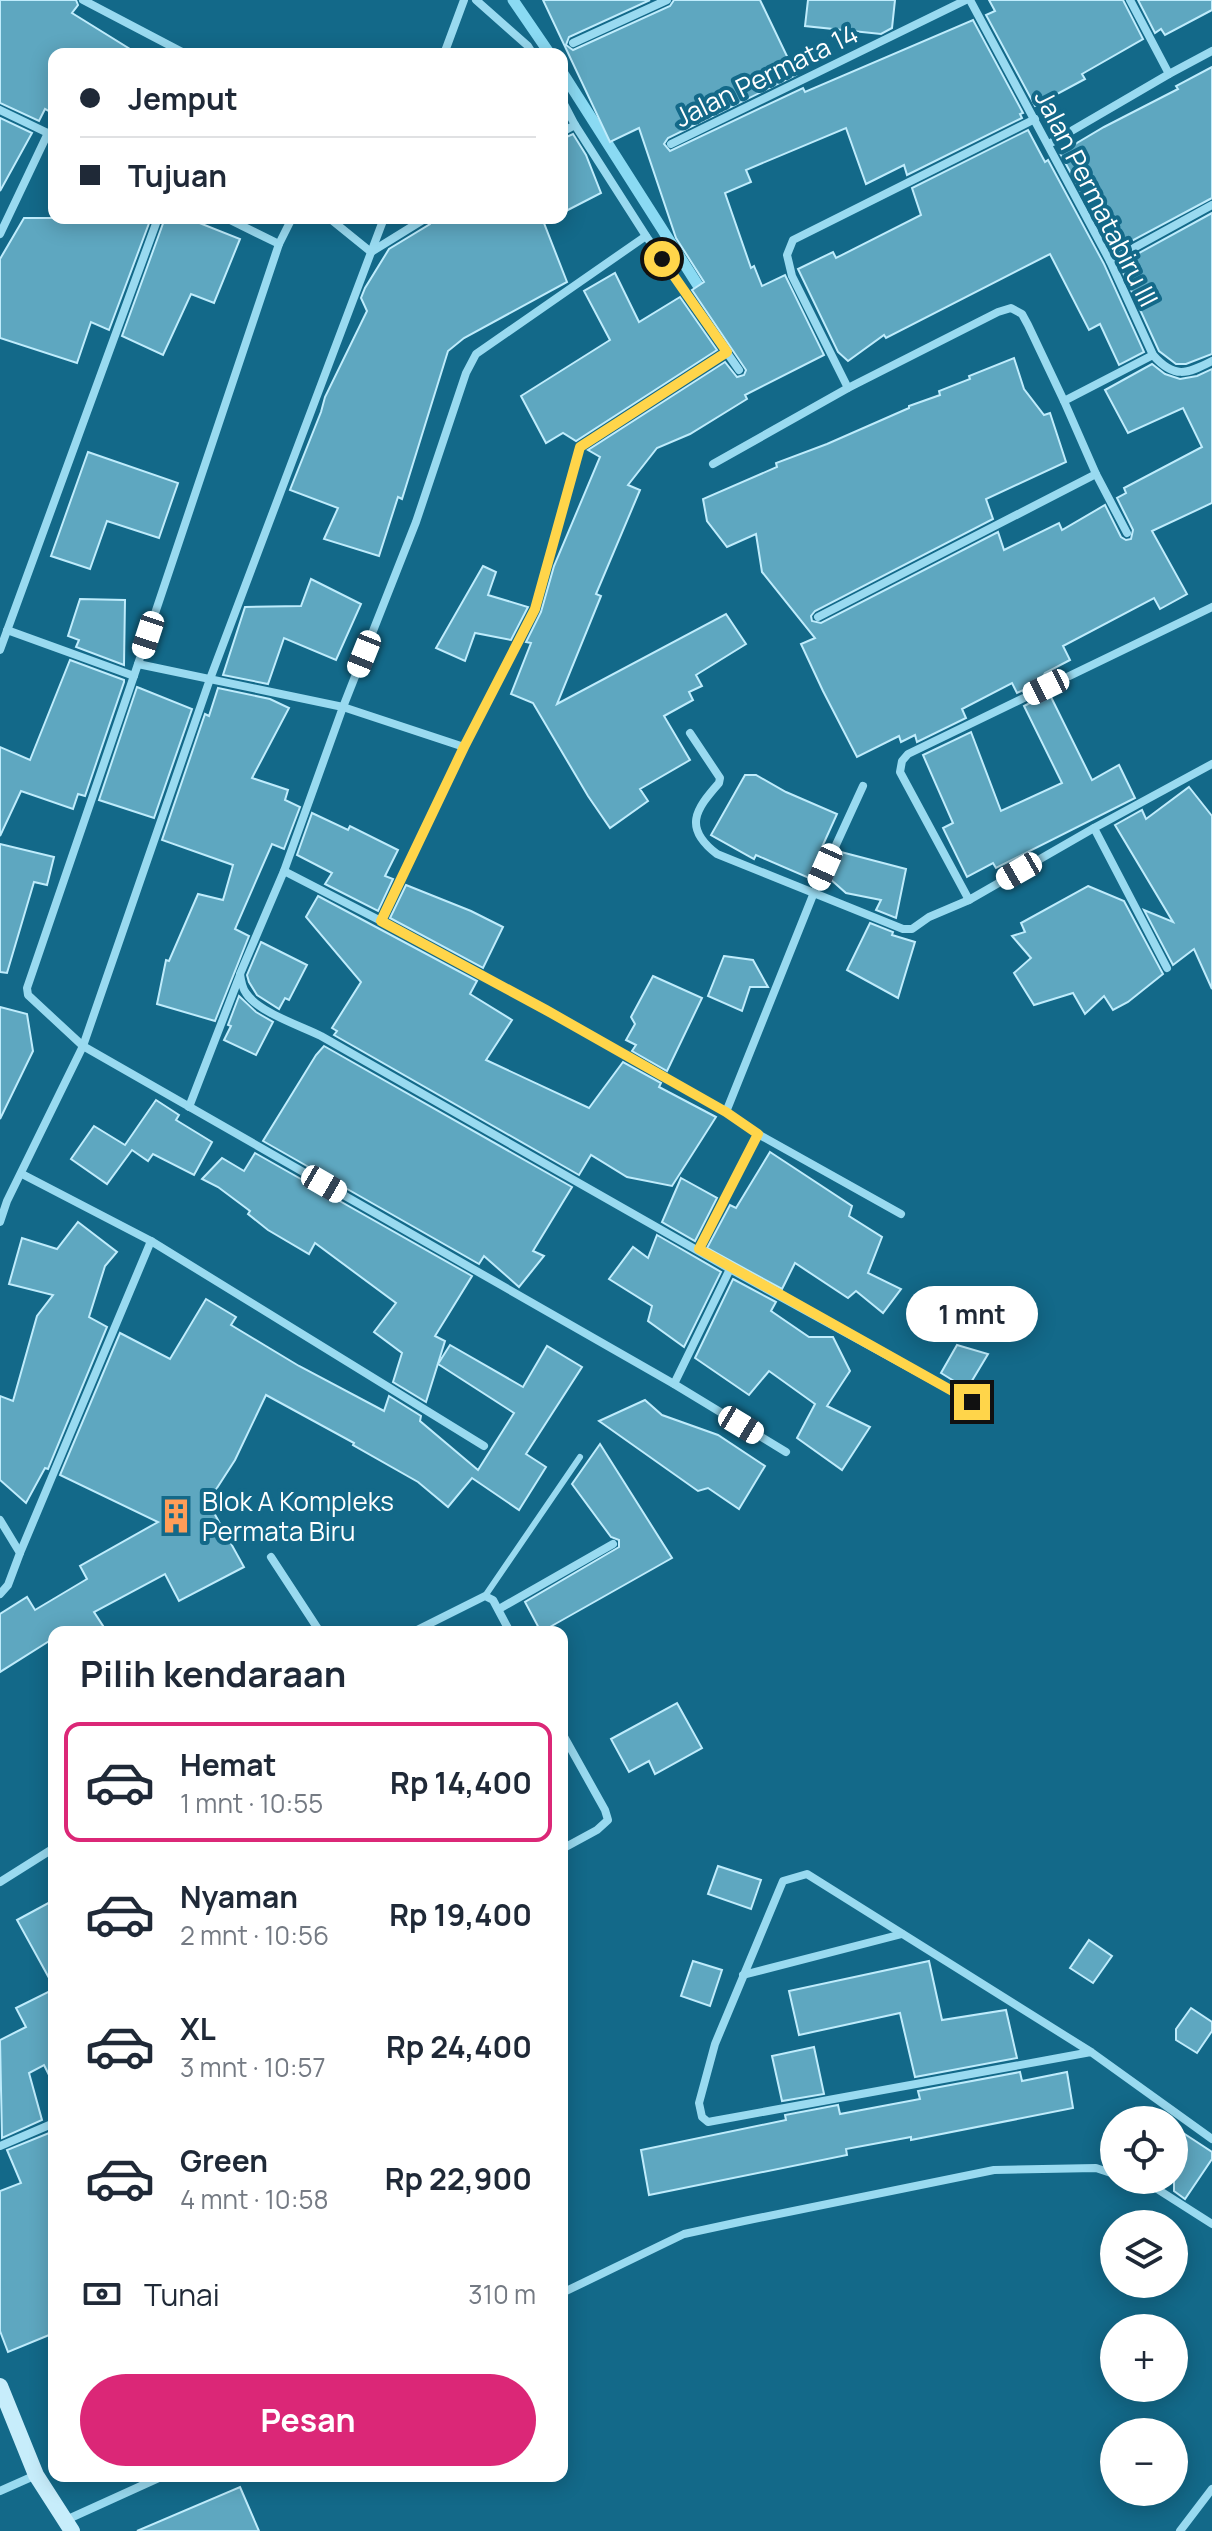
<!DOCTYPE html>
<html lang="id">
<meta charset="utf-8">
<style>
body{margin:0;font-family:Manrope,sans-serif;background:#f6f6f7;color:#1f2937;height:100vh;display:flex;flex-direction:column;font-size:30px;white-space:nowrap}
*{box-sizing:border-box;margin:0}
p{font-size:26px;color:#747a83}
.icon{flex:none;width:44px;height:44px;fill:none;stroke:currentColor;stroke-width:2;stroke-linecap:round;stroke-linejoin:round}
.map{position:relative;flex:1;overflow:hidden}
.side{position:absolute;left:48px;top:1626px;width:520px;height:856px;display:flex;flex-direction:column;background:#fff;border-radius:16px;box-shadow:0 4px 20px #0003}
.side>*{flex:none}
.guide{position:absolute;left:48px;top:48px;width:520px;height:176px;border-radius:16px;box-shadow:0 4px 20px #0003;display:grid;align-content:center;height:176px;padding:0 32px;background:#fff}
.tools{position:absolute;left:1100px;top:2106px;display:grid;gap:16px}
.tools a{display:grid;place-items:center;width:88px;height:88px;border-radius:50%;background:#fff;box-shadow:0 4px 20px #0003;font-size:40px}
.end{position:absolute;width:36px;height:36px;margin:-18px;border:10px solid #ffd54a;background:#111;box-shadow:0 0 0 4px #111}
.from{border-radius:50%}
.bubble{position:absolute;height:56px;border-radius:28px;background:#fff;box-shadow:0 4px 20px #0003;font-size:26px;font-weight:700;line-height:56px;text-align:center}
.car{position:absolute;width:24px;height:48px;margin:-24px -12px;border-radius:10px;box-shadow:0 0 6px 2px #0007;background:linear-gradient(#fff 24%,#345 0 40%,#fff 0 76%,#345 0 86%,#fff 0)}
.guide b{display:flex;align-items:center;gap:28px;height:76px;font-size:30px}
.guide b+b{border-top:2px solid #e0e1e3}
.guide i{width:20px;height:20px;background:#1f2937}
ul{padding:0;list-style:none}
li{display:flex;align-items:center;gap:24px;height:120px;margin:0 16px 12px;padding:0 16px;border:4px solid transparent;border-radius:16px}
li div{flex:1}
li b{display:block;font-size:30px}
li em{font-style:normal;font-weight:700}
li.active{border-color:#db2777}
li>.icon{width:72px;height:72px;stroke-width:1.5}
h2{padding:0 32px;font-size:36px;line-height:96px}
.pay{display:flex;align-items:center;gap:20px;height:88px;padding:0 32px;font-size:30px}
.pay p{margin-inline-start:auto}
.action{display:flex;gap:16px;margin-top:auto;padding:16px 32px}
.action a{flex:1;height:92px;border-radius:48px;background:#db2777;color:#fff;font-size:32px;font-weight:700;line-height:92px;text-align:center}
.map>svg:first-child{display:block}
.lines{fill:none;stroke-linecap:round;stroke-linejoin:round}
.stream{stroke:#8adaf3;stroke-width:11}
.building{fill:#5ea7c0;stroke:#bfecfc;stroke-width:2}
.lane{stroke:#99daf0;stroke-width:6}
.street{stroke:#99daf0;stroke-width:8}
.secondary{stroke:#c7edfb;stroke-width:16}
.route{stroke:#ffd54a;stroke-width:10}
.labels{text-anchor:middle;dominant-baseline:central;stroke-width:8;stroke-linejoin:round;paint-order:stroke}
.street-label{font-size:26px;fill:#fff;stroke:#136989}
.poi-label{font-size:26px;fill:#fff;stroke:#136989;text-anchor:start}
</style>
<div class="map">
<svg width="1212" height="2531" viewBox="0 0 1212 2531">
<rect width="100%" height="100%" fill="#136989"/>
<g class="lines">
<!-- stream -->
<g class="stream">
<path d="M 513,0 L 550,54"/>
<path d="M 562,72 L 706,298"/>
</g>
</g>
<!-- building -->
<g class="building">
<path d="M 0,0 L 76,0 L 78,5 L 72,13 L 138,54 L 54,54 L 54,114 L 45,109 L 39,121 L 0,103 Z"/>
<path d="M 543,0 L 650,0 L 569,37 L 566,45 L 573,50 L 670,6 L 674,0 L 760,0 L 796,75 L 668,138 L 664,144 L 670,151 L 803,88 L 805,92 L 973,20 L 1023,113 L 1020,114 L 1022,118 L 907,175 L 904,165 L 866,184 L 846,128 L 746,170 L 751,182 L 725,193 L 751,268 L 754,266 L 762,286 L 785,275 L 824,355 L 745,395 L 747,399 L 690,434 L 657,448 L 628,485 L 640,490 L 596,594 L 601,596 L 557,704 L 726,614 L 746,644 L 696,675 L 702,686 L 689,692 L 693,700 L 664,716 L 690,760 L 640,789 L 648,801 L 610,828 L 588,796 L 533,703 L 511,694 L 531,643 L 526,642 L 541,612 L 554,566 L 600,457 L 588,450 L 725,362 L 737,377 L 744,375 L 746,370 L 692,290 L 704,282 L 676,238 L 639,128 L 610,142 Z"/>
<path d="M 808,0 L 895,0 L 892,28 L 881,34 L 805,26 Z"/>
<path d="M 989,0 L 1123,0 L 1143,39 L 1082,74 L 1085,79 L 1035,106 L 986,15 L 995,11 Z"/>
<path d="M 1138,0 L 1212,0 L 1212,10 L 1165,35 L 1161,29 L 1155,33 Z"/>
<path d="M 1212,67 L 1212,198 L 1113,251 L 1060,153 L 1104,127 L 1178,89 L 1176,86 Z"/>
<path d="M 0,118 L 32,133 L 0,191 Z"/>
<path d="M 1028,130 L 1045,162 L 1048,160 L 1104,264 L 1144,352 L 1119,365 L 1100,324 L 1089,330 L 1050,254 L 886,338 L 884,335 L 848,361 L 838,352 L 798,269 L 833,252 L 836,258 L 921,215 L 912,188 Z"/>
<path d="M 573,134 L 586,155 L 601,193 L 562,213 L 562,139 Z"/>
<path d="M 1212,213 L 1212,354 L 1186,364 L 1176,364 L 1159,351 L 1119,264 Z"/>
<path d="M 24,218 L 151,218 L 109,330 L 91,322 L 77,363 L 0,338 L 0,259 Z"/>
<path d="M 165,218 L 187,218 L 240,239 L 214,303 L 191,294 L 163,355 L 122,336 Z"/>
<path d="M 433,218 L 542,218 L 567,282 L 464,338 L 448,351 L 402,499 L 398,497 L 379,556 L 324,539 L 338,508 L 290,490 L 321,412 L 325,397 L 367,311 L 361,298 L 365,288 L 389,249 L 430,224 Z"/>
<path d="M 615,273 L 639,322 L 680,297 L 717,350 L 576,441 L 563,433 L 546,443 L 521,396 L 610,340 L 584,291 Z"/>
<path d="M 1014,358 L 1024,389 L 1044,415 L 1050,413 L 1066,462 L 986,499 L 993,519 L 815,611 L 811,616 L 812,621 L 821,623 L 998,532 L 1004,550 L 1059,523 L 1062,530 L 1105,505 L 1121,537 L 1126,540 L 1131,539 L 1133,530 L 1117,498 L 1126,493 L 1124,488 L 1202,447 L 1183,408 L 1128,433 L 1105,390 L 1152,364 L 1165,374 L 1180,379 L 1197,376 L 1212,369 L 1212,503 L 1152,531 L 1187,594 L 1160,609 L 1154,598 L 1063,646 L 1070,660 L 1045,673 L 1042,678 L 1043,681 L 1017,693 L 1012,683 L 962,709 L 966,718 L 917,742 L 915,735 L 901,742 L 899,736 L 857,757 L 823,691 L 801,644 L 815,638 L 762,572 L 756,534 L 727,547 L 707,521 L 703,499 L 777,467 L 776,463 L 827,444 L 909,408 L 909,406 L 940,395 L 939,391 L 970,379 L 969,376 Z"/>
<path d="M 88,452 L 178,483 L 159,538 L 107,521 L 90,569 L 51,556 Z"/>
<path d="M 483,566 L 496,572 L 488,595 L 528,607 L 511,640 L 475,633 L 465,661 L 436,648 Z"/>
<path d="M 311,579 L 361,604 L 336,660 L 284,638 L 268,684 L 223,675 L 245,607 L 301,606 Z"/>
<path d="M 80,599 L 125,600 L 124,665 L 76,647 L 79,640 L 68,636 Z"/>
<path d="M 70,660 L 124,680 L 124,682 L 85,796 L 78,794 L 73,809 L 21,791 L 0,836 L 0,747 L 30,760 Z"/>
<path d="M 137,687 L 192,709 L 154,818 L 99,800 Z"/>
<path d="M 218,688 L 270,699 L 289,708 L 252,778 L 288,790 L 285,800 L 300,807 L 284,849 L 272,844 L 235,929 L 249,936 L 215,1021 L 157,1004 L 166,960 L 169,961 L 198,894 L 223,900 L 233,865 L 162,840 L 205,714 L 209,716 Z"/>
<path d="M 1049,693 L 1092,780 L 1119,765 L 1135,798 L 996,868 L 993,863 L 967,877 L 943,828 L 953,823 L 923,755 L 971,732 L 1001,811 L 1062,783 L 1024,706 Z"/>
<path d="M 745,775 L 756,775 L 786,792 L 837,814 L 822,847 L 827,848 L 818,868 L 814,865 L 809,878 L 756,855 L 754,859 L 711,835 Z"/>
<path d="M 1189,787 L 1212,816 L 1212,989 L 1194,949 L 1173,965 L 1144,910 L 1173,922 L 1115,825 L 1142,810 L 1146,819 Z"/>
<path d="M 312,813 L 348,830 L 350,826 L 398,850 L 385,876 L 393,879 L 378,911 L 325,884 L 332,873 L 297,855 Z"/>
<path d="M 0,844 L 54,857 L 47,885 L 34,882 L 7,973 L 0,972 Z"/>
<path d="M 841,852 L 906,869 L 896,918 L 876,910 L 881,900 L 846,893 L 829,878 Z"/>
<path d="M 406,885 L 471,911 L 503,927 L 483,968 L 390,918 Z"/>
<path d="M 1088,886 L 1124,901 L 1163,974 L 1128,1002 L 1113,1010 L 1104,996 L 1085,1014 L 1073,993 L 1034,1005 L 1014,973 L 1031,958 L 1012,936 L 1025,932 L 1021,923 Z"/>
<path d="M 318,896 L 477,981 L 470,994 L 512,1020 L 486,1060 L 589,1108 L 623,1062 L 661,1083 L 659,1087 L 716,1117 L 672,1186 L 627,1177 L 591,1155 L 579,1175 L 334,1035 L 337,1031 L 332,1028 L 361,982 L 306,917 Z"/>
<path d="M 870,923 L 893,932 L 892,935 L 915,942 L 898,998 L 847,970 Z"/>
<path d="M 261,942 L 307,965 L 289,1000 L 285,998 L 279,1009 L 257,995 L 249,982 L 247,975 Z"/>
<path d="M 724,956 L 753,960 L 768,987 L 750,987 L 742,1011 L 708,996 Z"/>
<path d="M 653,976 L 702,998 L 667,1071 L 632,1051 L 636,1045 L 626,1040 L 635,1024 L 631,1017 Z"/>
<path d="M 239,996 L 256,1012 L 273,1022 L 256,1055 L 224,1040 L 231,1026 L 228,1025 Z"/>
<path d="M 0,1007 L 27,1014 L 33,1051 L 0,1119 Z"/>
<path d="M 324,1046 L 572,1187 L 533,1251 L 544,1256 L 519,1287 L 484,1256 L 479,1264 L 263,1141 L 316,1055 Z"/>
<path d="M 156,1100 L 179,1115 L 176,1120 L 212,1142 L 194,1175 L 153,1154 L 148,1161 L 132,1150 L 107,1184 L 71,1159 L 94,1126 L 125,1145 Z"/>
<path d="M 770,1152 L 852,1206 L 849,1216 L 882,1237 L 868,1273 L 901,1289 L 883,1313 L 856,1291 L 848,1298 L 795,1263 L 782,1289 L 707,1248 L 730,1205 L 736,1208 Z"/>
<path d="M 255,1153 L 472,1276 L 435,1336 L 445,1341 L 426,1402 L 393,1382 L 402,1353 L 374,1332 L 396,1303 L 315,1243 L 309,1254 L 268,1230 L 248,1214 L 250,1211 L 218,1187 L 202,1179 L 222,1158 L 244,1171 Z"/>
<path d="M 681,1178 L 717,1198 L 695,1241 L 662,1222 Z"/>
<path d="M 78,1222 L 117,1252 L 105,1266 L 89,1317 L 107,1327 L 48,1469 L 45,1468 L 26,1503 L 0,1480 L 0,1396 L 13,1401 L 37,1316 L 53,1295 L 9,1284 L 22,1238 L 57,1249 Z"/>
<path d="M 657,1235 L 721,1272 L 684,1347 L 648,1321 L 652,1306 L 609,1279 L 633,1247 L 648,1258 Z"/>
<path d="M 733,1279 L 776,1302 L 771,1311 L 809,1337 L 833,1337 L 850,1371 L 827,1406 L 870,1427 L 842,1470 L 797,1438 L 815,1404 L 769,1371 L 749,1395 L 695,1358 Z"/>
<path d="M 206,1299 L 236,1317 L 231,1325 L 299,1366 L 384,1411 L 389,1396 L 421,1416 L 420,1421 L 478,1470 L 514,1413 L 438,1364 L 450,1345 L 523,1387 L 547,1346 L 582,1367 L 526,1454 L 546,1467 L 519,1510 L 472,1478 L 448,1507 L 418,1482 L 353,1445 L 354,1443 L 266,1395 L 235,1460 L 208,1502 L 244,1567 L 179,1601 L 165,1574 L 94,1612 L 107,1632 L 54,1632 L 54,1638 L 0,1672 L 0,1614 L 27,1597 L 35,1610 L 87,1579 L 80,1566 L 158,1522 L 60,1475 L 120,1333 L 170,1359 Z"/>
<path d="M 957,1345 L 988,1354 L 967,1389 L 941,1373 Z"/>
<path d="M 645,1400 L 662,1415 L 718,1435 L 765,1466 L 739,1509 L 708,1488 L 698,1491 L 599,1421 Z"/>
<path d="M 600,1444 L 672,1558 L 541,1632 L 525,1602 L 619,1547 L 619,1540 L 611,1537 L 572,1484 Z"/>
<path d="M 677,1703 L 702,1748 L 655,1774 L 649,1761 L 629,1772 L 611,1739 Z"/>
<path d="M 718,1866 L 761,1880 L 751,1909 L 708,1894 Z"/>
<path d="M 54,1900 L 54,1987 L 17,1920 Z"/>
<path d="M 1089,1940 L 1112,1956 L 1093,1983 L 1070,1968 Z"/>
<path d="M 693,1961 L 722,1970 L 710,2006 L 681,1996 Z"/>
<path d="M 929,1961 L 942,2020 L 1006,2010 L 1017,2058 L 915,2077 L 900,2013 L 799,2035 L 789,1991 Z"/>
<path d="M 54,1989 L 54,2085 L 44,2065 L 29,2073 L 42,2120 L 2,2138 L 0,2040 L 26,2027 L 16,2008 Z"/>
<path d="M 1191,2008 L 1212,2022 L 1212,2031 L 1197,2053 L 1176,2040 L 1176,2029 Z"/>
<path d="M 814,2047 L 824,2094 L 782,2101 L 772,2056 Z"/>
<path d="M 1020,2072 L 1022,2081 L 1067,2072 L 1073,2108 L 911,2140 L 911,2137 L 846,2149 L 847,2155 L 649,2195 L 641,2150 L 786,2120 L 785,2115 L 838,2105 L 840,2114 L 920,2099 L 918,2091 Z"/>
<path d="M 1174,2127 L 1212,2152 L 1212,2159 L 1185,2199 L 1174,2191 Z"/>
<path d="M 54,2131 L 54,2333 L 8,2352 L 0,2331 L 0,2191 L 21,2183 L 7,2150 Z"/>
<path d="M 240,2487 L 259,2531 L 137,2531 Z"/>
</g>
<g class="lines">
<!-- lane -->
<path class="lane" d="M 485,1596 L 580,1457"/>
<!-- street -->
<g class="street">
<path d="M 83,0 L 186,54"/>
<path d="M 476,0 L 528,46 L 533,54"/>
<path d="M 970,0 L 1110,261 L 1153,355 C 1174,379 1187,374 1212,361"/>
<path d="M 1130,0 L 1169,74 L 1212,51"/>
<path d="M 573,43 L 667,0"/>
<path d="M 444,54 L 464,0"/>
<path d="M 562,100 L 575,125 L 646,236 L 739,370"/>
<path d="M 0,110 L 54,136"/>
<path d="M 562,132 L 575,125"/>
<path d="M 671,144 L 966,0"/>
<path d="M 1049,144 L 1169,74"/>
<path d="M 226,218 L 279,244 L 138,664 L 343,707 L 464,747 L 535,609 L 580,447 L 727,352"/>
<path d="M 329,218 L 371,252 L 426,218"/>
<path d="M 384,218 L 210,679 L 83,1046 L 674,1384 L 786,1452"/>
<path d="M 0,234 L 48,133"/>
<path d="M 646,236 L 476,354 L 466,373 L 416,522 L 343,707 L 284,871 L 240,974 C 241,981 242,988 246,993 C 258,1012 301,1026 321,1036 L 730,1269 L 972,1402"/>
<path d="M 279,244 L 292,218"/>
<path d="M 1110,261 L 1212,205"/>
<path d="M 848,388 L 998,312 L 1011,308 L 1022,314 L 1028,325 L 1064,401"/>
<path d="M 713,464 L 848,388 L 792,276 L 787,255 L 793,240 L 1035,119"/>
<path d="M 1096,474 L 1127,533"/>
<path d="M 1212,607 L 908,754 L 902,761 L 900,772 L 969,900 L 1094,828 L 1212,764"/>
<path d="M 818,617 L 1096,474 L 1064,401 L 1153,355"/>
<path d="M 7,630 L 134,676"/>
<path d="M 0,650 L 158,218"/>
<path d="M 690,733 L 720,778 L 719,783 C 695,810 683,828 717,854 L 903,929 L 912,929 L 929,917 L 969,900"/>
<path d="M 464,747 L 381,921 L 546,1010 L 726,1112 L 758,1134 L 901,1214"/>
<path d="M 1094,828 L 1167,968"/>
<path d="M 284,871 L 381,921"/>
<path d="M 189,1107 L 240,975"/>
<path d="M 726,1112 L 813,895 L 863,786"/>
<path d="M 22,1174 L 151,1241 L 484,1446"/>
<path d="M 0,1222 L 7,1201 L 83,1046 L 28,995 L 27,988 L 138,664"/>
<path d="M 699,1249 L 758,1134"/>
<path d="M 674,1384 L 730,1269"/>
<path d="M 0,1520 L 20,1553 L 8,1585 L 0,1594"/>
<path d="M 20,1553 L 151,1241"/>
<path d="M 271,1557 L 320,1632"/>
<path d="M 499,1609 L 613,1544"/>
<path d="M 413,1632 L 485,1596 L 493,1600 L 510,1632"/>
<path d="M 562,1733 L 605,1810 L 608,1820 L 597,1830 L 562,1849"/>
<path d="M 0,1882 L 54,1848"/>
<path d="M 743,1975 L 902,1934"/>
<path d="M 1091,2052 L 708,2122 L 702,2117 L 699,2103 L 715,2044 L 783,1881 L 807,1874 L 1091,2052 L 1212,2139"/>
<path d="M 0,2146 L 54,2123"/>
<path d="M 1132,2180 L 1154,2187 L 1212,2224"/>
<path d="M 562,2293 L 684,2234 L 744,2221 L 994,2170 L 1096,2168 L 1114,2174"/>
<path d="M 0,2491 L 36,2475"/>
<path d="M 66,2520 L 163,2476"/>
<path d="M 1180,2531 L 1212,2489"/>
</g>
<!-- secondary -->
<path class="secondary" d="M 0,2386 L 36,2475 L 72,2531"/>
</g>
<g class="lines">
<!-- route -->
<path class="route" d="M 662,259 L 727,352 L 580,447 L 535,609 L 464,747 L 381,921 L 546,1010 L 726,1112 L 758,1134 L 699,1249 L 972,1402"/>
</g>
<!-- icons -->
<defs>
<g id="building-bare" transform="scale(2.76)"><path d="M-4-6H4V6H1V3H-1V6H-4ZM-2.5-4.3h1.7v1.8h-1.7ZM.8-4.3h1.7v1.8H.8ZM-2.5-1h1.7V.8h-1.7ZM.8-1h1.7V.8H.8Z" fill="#ff9d58" stroke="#136989" stroke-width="2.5" paint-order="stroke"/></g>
</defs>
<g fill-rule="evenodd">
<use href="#building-bare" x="176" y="1516"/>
</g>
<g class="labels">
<!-- street labels -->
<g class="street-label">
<text transform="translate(766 75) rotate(-26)">Jalan Permata 14</text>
<text transform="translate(1097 198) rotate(63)">Jalan Permatabiru III</text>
</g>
<!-- poi labels -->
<g class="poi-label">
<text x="202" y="1501">Blok A Kompleks<tspan x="202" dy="30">Permata Biru</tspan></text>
</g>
</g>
</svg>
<div class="tools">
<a><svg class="icon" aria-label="locate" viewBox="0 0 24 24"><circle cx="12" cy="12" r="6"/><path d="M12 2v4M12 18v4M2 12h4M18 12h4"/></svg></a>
<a><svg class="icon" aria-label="layers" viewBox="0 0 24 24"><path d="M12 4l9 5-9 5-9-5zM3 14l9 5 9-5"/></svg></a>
<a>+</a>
<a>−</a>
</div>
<i class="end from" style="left:662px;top:259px"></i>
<i class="end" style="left:972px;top:1402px"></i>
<div class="bubble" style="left:906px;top:1286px;width:132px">1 mnt</div>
<i class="car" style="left:148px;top:635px;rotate:198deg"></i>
<i class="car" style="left:364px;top:654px;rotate:202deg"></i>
<i class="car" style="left:1046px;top:687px;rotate:244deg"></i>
<i class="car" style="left:825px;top:867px;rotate:204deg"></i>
<i class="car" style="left:1019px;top:871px;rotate:240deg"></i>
<i class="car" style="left:324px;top:1184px;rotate:120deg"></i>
<i class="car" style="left:741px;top:1425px;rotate:121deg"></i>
<div class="guide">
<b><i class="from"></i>Jemput</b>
<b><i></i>Tujuan</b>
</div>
<section class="side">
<h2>Pilih kendaraan</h2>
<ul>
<li class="active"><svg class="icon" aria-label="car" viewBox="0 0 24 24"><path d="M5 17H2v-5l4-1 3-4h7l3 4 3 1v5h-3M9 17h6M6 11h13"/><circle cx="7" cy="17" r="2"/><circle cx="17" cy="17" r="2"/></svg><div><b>Hemat</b><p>1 mnt · 10:55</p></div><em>Rp 14,400</em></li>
<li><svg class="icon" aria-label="car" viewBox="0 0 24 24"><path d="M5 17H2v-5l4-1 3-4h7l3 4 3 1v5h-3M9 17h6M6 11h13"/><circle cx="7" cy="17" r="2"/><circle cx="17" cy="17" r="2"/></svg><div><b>Nyaman</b><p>2 mnt · 10:56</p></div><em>Rp 19,400</em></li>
<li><svg class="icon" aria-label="car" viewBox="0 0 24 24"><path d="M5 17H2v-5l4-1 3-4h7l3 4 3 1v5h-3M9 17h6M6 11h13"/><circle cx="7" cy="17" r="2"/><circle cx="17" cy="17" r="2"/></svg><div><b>XL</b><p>3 mnt · 10:57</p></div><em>Rp 24,400</em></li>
<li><svg class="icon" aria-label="car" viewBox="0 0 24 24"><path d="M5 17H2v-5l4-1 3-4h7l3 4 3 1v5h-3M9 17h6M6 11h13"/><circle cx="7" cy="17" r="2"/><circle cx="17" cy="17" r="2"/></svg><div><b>Green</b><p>4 mnt · 10:58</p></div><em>Rp 22,900</em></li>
</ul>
<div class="pay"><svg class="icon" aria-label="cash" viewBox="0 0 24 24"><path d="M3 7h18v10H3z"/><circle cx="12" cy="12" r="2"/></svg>Tunai<p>310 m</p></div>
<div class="action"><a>Pesan</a></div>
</section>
</div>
